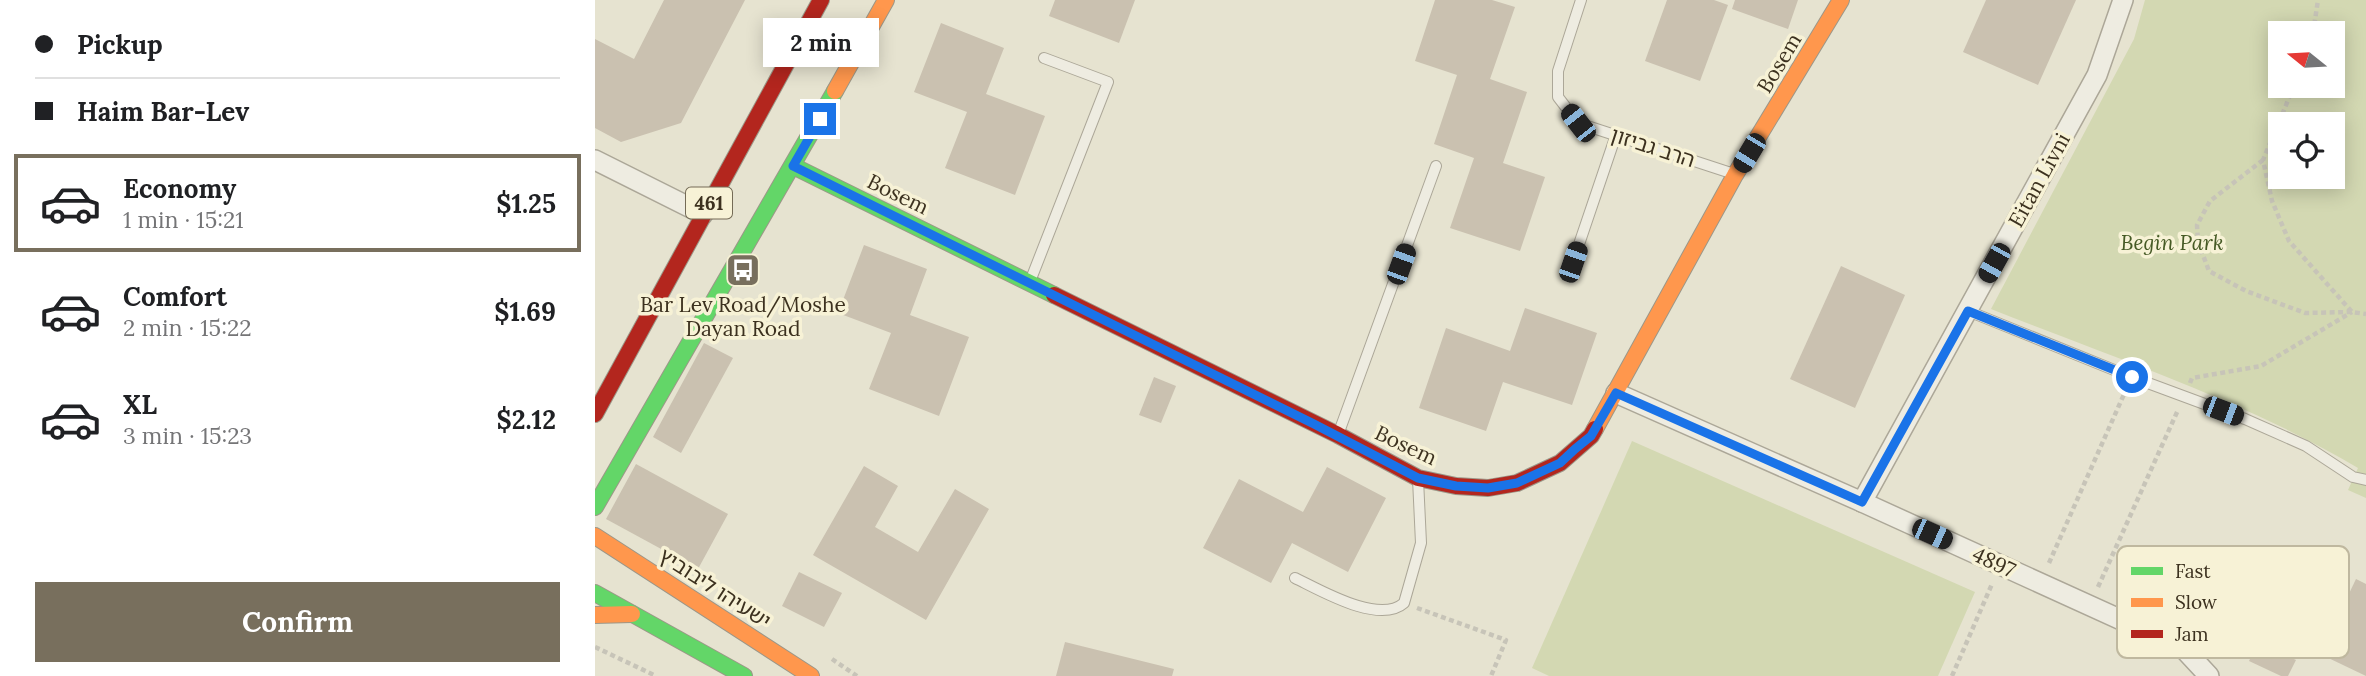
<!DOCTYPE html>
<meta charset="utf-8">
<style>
body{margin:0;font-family:Lora,"Noto Sans Hebrew",serif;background:#f6f6f6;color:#202124;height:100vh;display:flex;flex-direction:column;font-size:26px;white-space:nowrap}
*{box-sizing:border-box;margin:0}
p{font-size:23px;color:#757577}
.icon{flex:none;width:38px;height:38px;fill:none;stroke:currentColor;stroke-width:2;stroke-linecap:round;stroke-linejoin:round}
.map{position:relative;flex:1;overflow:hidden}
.side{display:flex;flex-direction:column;background:#fff;width:595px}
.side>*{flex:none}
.guide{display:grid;align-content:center;height:154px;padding:0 35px;background:#fff}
.needle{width:46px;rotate:288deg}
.fabs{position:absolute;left:1673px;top:21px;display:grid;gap:14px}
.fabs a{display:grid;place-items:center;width:77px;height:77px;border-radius:0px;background:#fff;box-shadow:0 4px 18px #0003;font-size:35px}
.end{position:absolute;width:32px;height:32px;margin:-16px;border:9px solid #1a73e8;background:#fff;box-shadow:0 0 0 4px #fff}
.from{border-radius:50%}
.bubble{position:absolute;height:49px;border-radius:0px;background:#fff;box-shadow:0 4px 18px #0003;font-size:23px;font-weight:800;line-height:49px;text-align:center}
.car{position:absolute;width:21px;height:42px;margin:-21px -10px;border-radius:9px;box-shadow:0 0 5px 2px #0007;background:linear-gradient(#222 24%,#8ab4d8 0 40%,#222 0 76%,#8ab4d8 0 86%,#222 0)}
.guide b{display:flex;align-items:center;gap:24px;height:66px;font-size:26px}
.guide b+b{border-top:2px solid #e0e0e0}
.guide i{width:18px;height:18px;background:#202124}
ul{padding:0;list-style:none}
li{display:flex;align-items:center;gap:21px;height:98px;margin:0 14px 10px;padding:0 21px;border:4px solid transparent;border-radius:0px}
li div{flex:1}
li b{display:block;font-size:26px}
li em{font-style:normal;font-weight:800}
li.selected{border-color:#786f5d}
li>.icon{width:63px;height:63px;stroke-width:1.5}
.cta{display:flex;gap:14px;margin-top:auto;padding:14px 35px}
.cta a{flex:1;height:80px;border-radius:0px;background:#786f5d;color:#fff;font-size:28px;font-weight:800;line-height:80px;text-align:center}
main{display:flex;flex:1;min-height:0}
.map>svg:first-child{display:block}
.green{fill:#d3d8b2;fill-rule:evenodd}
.building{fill:#cac1b0}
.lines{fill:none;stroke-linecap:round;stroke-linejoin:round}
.lane-casing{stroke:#aca798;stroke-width:12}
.street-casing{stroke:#aca798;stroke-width:22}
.fast-casing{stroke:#9c9788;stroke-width:18}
.slow-casing{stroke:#9c9788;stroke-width:18}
.jam-casing{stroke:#9c9788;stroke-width:18}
.path{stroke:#c7c4b8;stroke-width:4.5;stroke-dasharray:5 3.5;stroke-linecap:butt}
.lane{stroke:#eeece1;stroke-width:10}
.street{stroke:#eeece1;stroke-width:19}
.fast{stroke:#63d668;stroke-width:16}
.slow{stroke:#ff974d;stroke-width:16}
.jam{stroke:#b3261e;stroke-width:16}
.route{stroke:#1a73e8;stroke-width:9}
.labels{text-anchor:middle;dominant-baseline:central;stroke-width:7;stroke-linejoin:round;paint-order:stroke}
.shield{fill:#f7f2d6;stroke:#746b56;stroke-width:2}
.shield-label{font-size:19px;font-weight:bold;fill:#3c311f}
.street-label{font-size:21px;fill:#3c311f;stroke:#f7f2d6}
.park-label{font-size:21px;font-style:italic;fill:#465a25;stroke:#f7f2d6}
.poi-label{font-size:21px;fill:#3c311f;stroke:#f7f2d6}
.key{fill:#f7f2d6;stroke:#bfb89f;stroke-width:2}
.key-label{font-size:19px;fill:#3c311f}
</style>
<main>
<section class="side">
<div class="guide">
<b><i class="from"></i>Pickup</b>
<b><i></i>Haim Bar-Lev</b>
</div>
<ul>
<li class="selected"><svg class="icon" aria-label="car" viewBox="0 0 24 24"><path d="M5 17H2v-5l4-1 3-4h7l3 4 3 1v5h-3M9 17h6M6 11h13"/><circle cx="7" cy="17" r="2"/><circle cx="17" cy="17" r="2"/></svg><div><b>Economy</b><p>1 min · 15:21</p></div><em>$1.25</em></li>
<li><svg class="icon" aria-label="car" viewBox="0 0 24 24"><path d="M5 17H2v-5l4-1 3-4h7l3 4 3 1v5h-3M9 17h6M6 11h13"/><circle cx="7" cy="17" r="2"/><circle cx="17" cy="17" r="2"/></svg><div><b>Comfort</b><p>2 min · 15:22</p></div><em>$1.69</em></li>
<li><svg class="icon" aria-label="car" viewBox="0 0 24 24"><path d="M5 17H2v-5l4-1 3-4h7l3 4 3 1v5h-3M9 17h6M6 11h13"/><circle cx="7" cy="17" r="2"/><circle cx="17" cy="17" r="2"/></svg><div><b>XL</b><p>3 min · 15:23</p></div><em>$2.12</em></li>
</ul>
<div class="cta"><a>Confirm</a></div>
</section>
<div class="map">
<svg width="1771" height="676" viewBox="0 0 1771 676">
<rect width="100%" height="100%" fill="#e6e3d0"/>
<!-- green -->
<g class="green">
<path d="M 1550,0 L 1771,0 L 1771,498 L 1753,490 L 1763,468 C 1649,400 1519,358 1396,309 L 1539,39 ZM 1685,33 L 1738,33 L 1738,86 L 1685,86 ZM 1685,124 L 1738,124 L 1738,177 L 1685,177 Z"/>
<path d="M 1037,441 L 1380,592 L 1343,676 L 954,676 L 937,668 Z"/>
</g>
<!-- building -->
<g class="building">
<path d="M 69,0 L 150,0 L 86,123 L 26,142 L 0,128 L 0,39 L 39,59 Z"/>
<path d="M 460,0 L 540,0 L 524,43 L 454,16 Z"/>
<path d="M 840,0 L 897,0 L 920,7 L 895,79 L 932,92 L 908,163 L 950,177 L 925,251 L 855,228 L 879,158 L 839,144 L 862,75 L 820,61 Z"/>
<path d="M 1072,0 L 1119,0 L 1133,5 L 1105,81 L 1050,61 Z"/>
<path d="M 1140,0 L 1203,0 L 1193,29 L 1137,9 Z"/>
<path d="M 1391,0 L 1481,0 L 1443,85 L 1368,52 Z"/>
<path d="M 346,23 L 409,48 L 391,94 L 450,116 L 420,195 L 350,168 L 372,112 L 319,92 Z"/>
<path d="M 269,245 L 332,269 L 315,315 L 374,337 L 344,416 L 274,389 L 296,333 L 243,313 Z"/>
<path d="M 1246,266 L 1310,295 L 1260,408 L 1195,379 Z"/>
<path d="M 930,308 L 1002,333 L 977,405 L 908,382 L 891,431 L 824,408 L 851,328 L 915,351 Z"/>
<path d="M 109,343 L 138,358 L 86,453 L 58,437 Z"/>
<path d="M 559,377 L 581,386 L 566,423 L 544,415 Z"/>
<path d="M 41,464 L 133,514 L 103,569 L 11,519 Z"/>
<path d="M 269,466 L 303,486 L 280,527 L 323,552 L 360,489 L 394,509 L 331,620 L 218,555 Z"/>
<path d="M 732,467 L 791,498 L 753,572 L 697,543 L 676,583 L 608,548 L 644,479 L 708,512 Z"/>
<path d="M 204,572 L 247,593 L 229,627 L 187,606 Z"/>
<path d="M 1761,579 L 1771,584 L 1771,676 L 1725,654 Z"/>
<path d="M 470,642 L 579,669 L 577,676 L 461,676 Z"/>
<path d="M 1663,642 L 1701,660 L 1693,676 L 1686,676 L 1654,661 Z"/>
</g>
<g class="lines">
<!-- lane casing -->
<g class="lane-casing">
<g id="lane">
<path d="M 986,0 L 963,71 L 963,97 L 983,123 L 1139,174"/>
<path d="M 978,262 L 1021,135"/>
<path d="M 436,279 L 513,82 L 449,58"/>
<path d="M 1373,311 L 1534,376 L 1650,419 L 1711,446 L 1758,477 L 1771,480"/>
<path d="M 744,432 L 841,166"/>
<path d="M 700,578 C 725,590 784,625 809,603 L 826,543 L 823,479"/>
</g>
</g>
<!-- street casing -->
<g class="street-casing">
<g id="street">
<path d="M 0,160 L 108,214"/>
<path d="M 1021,393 L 1267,502 L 1588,648 L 1614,676"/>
<path d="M 1267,502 L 1502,75 L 1528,0"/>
</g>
</g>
<!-- fast casing -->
<g class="fast-casing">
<g id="fast">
<path d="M 198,166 L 459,295"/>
<path d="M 0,507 L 240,91"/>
<path d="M 0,593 L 149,676"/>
</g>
</g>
<!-- slow casing -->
<g class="slow-casing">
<g id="slow">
<path d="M 240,91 L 291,0"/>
<path d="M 1000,429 L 1140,175 L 1246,0"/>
<path d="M 0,536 L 216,676"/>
<path d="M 0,615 L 37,614"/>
</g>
</g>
<!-- jam casing -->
<g class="jam-casing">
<g id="jam">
<path d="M 459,295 L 743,435 L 823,478 L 861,486 L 893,488 L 922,483 L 965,463 L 996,436 L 1000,429"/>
<path d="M 0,414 L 226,0"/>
</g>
</g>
<!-- path -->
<g class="path">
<path d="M 1718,33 L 1723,0"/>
<path d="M 1699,86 L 1668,160 L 1677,201 L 1694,241 L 1757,312 L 1771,314"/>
<path d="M 1668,160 L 1615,201 L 1602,225 L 1603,242 L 1614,271 L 1651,291 L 1710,313 L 1756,312"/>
<path d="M 1595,383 L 1597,378 L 1666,366 L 1757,312"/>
<path d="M 1454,563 L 1530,392"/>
<path d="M 1503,587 L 1583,410"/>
<path d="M 822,608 L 911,640 L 896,676"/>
<path d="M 0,647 L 61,676"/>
<path d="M 237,659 L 262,676"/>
<path d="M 1357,676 L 1397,584"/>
</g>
<!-- lane -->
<use href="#lane" class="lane"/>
<!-- street -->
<use href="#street" class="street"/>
<!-- fast -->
<use href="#fast" class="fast"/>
<!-- slow -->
<use href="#slow" class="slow"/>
<!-- jam -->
<use href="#jam" class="jam"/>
</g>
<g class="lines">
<!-- route -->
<path class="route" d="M 225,119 L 198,166 L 719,424 L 823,478 L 861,486 L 893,488 L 922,483 L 965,463 L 980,449 L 996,436 L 1021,393 L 1267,502 L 1373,311 L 1537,377"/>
</g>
<!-- icons -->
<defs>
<g id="bus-square" transform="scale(1.75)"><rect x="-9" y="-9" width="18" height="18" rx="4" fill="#786f5d" stroke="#f7f2d6"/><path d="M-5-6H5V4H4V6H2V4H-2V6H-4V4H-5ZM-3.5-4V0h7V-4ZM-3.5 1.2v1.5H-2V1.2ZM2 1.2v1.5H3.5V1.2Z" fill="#fff"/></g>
</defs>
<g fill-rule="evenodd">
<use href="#bus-square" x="148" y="270"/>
</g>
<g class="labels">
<!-- shield labels -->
<rect class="shield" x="91" y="187.5" width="46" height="31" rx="5"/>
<g class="shield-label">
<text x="114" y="203">461</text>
</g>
<!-- street labels -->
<g class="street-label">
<text transform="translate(1184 63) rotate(-59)">Bosem</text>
<text transform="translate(1058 147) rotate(18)">הרב גביזון</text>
<text transform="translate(1444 180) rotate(-61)">Eitan Livni</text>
<text transform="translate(303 194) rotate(26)">Bosem</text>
<text transform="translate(811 445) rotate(25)">Bosem</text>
<text transform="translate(1399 562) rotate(25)">4897</text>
<text transform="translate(120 588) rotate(33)">ישעיהו ליבוביץ</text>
</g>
<!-- park labels -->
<g class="park-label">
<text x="1577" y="242">Begin Park</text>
</g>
<!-- poi labels -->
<g class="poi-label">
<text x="148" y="304">Bar Lev Road/Moshe<tspan x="148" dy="24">Dayan Road</tspan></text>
</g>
</g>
<!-- legend -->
<rect x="1522" y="546" width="232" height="112" rx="10" class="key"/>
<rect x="1536" y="567" width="32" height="8" fill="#63d668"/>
<rect x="1536" y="598" width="32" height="9" fill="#ff974d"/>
<rect x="1536" y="630" width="32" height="8" fill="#b3261e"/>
<g class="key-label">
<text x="1580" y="578">Fast</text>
<text x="1580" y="609">Slow</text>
<text x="1580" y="641">Jam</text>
</g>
</svg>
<div class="fabs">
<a><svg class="needle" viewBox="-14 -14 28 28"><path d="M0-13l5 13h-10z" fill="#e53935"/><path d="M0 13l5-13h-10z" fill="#757577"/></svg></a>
<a><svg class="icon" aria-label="locate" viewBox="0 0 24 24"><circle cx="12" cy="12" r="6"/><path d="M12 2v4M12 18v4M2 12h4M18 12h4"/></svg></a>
</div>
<i class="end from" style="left:1537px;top:377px"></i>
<i class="end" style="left:225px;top:119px"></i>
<div class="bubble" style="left:168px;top:18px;width:116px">2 min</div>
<i class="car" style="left:983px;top:123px;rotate:322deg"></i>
<i class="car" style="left:1154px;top:153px;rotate:211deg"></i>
<i class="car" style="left:978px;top:262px;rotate:19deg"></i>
<i class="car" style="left:1399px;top:263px;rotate:209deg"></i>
<i class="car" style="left:806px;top:264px;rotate:20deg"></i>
<i class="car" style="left:1628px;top:411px;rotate:111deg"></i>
<i class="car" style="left:1337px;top:534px;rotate:114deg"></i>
</div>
</main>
